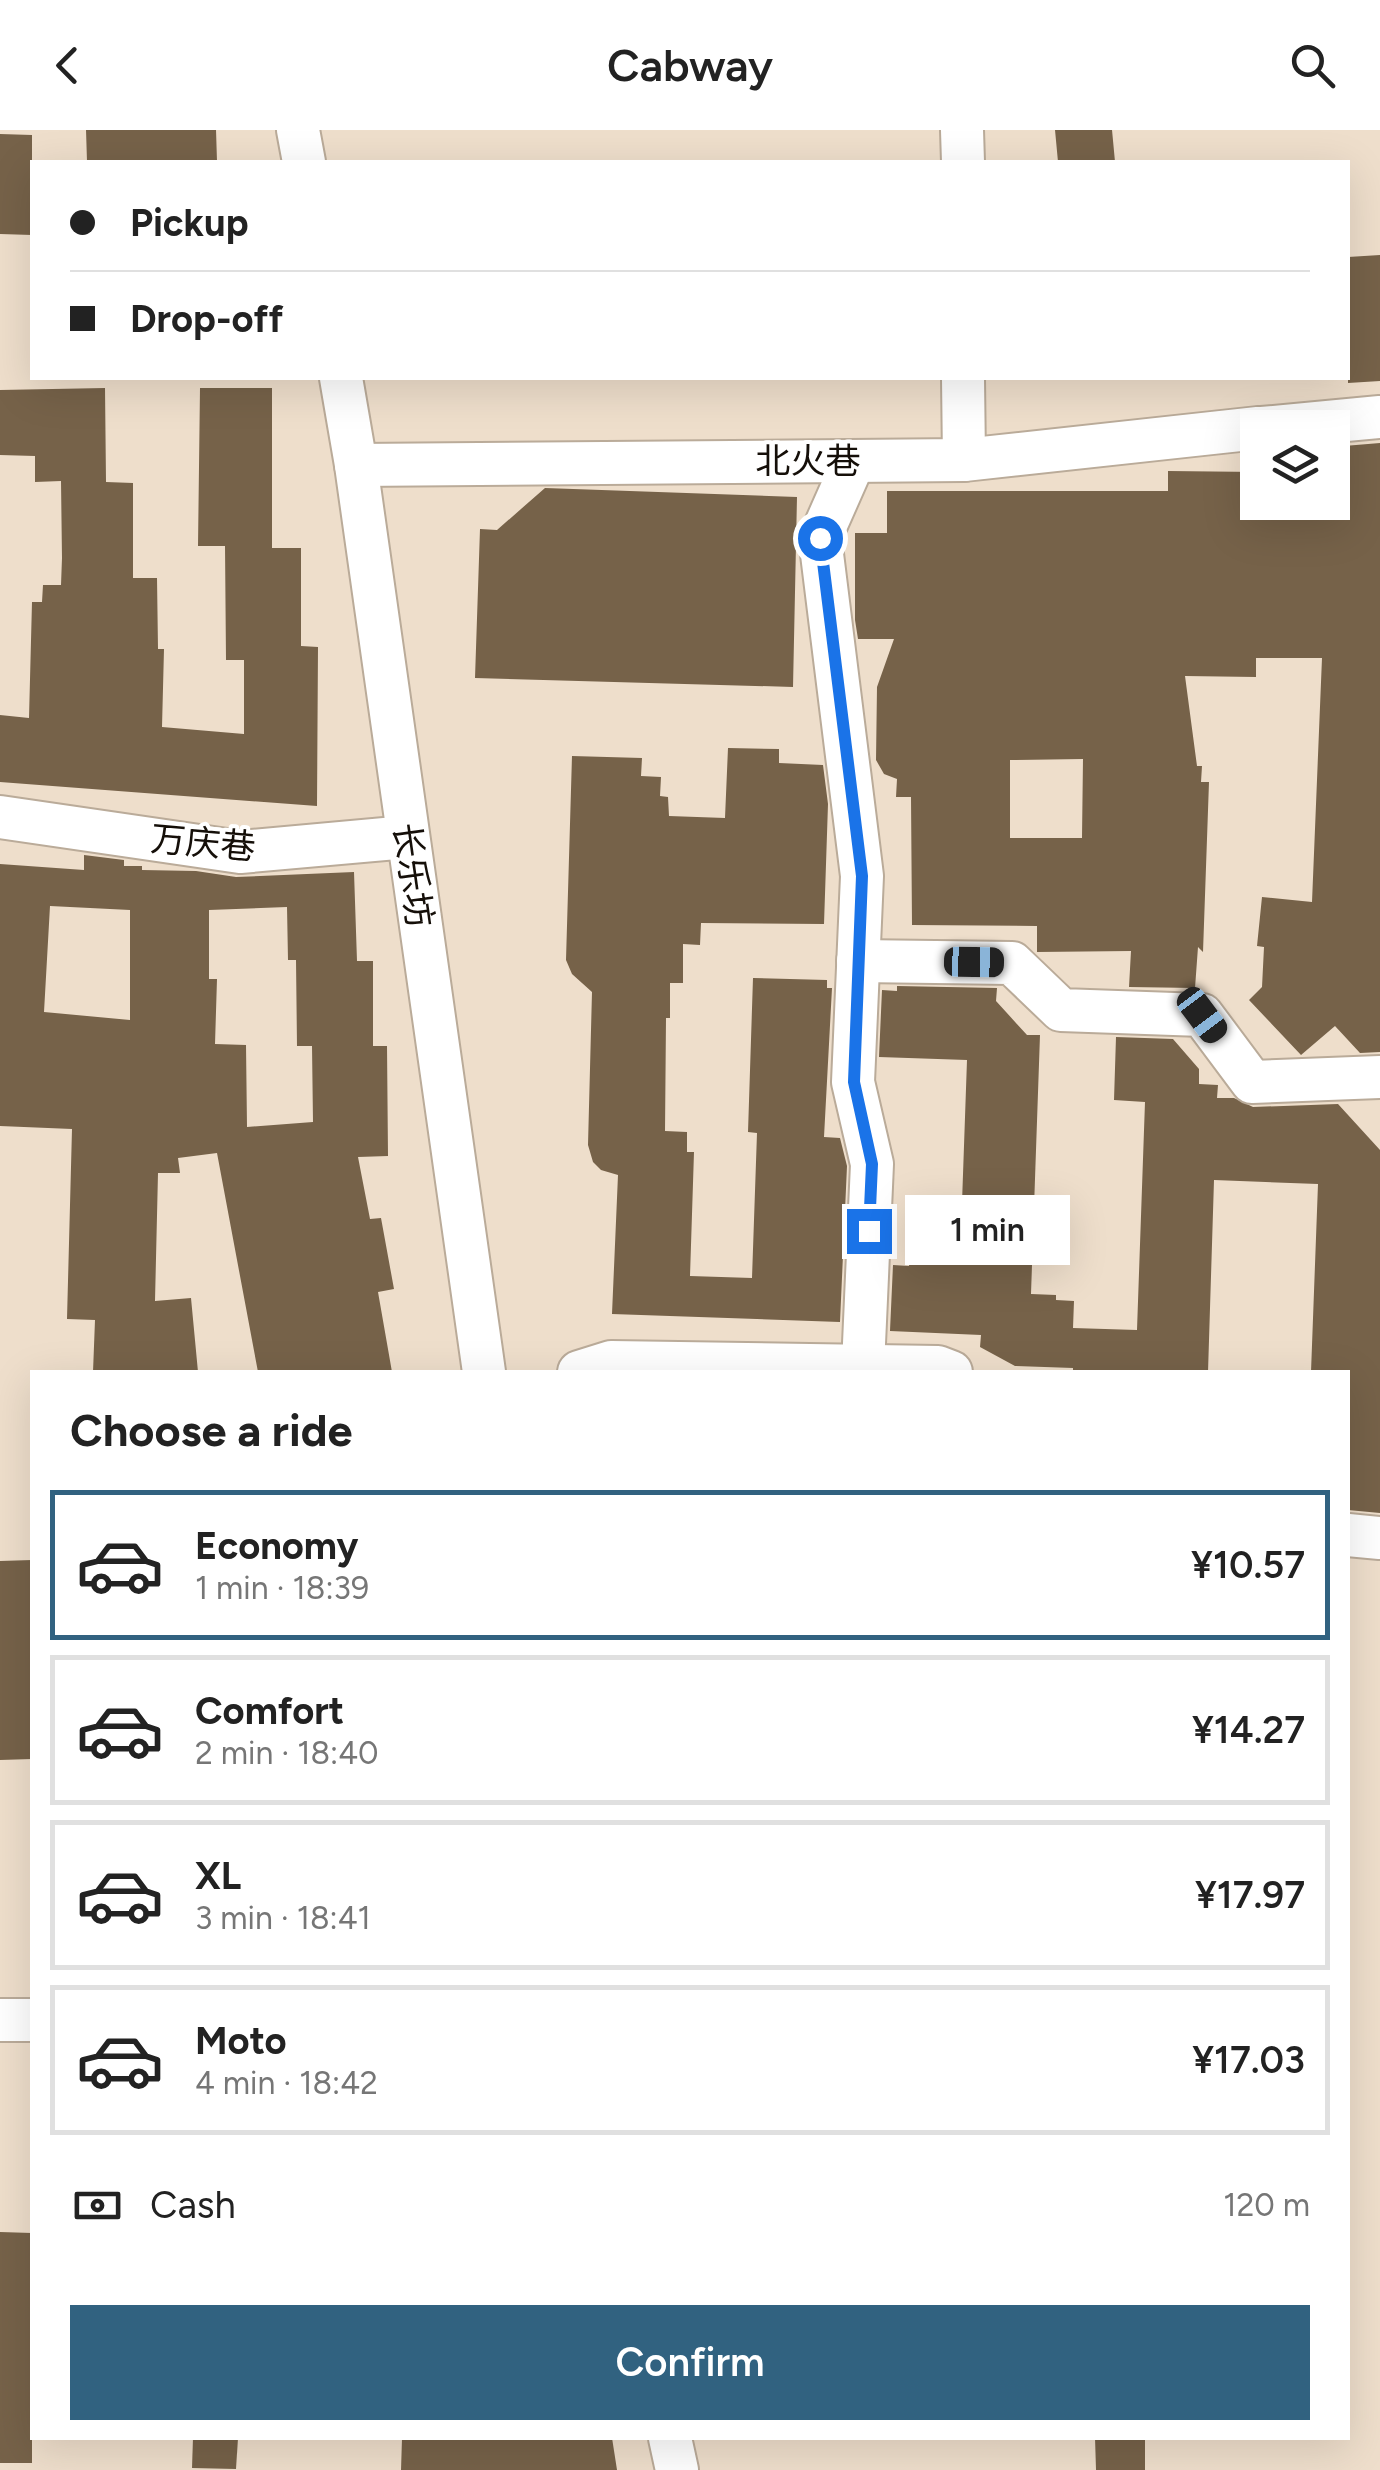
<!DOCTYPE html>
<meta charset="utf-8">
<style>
body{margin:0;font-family:Figtree,"Noto Sans SC",sans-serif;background:#f6f6f6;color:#222;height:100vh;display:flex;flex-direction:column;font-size:38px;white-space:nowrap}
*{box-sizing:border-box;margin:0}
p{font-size:32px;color:#767676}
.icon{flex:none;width:55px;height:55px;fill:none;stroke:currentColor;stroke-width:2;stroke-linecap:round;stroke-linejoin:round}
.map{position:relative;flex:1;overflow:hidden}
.drawer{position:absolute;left:30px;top:1240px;width:1320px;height:1070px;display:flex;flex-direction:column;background:#fff;border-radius:0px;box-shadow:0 10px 40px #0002}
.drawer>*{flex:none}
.hud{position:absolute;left:30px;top:30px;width:1320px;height:220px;border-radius:0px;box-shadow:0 10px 40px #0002;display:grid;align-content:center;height:220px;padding:0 40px;background:#fff}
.buttons{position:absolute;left:1240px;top:280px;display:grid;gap:20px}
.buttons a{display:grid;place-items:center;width:110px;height:110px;border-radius:0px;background:#fff;box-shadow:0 10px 40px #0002;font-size:50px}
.end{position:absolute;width:45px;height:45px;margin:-22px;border:12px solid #1a73e8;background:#fff;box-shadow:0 0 0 5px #fff}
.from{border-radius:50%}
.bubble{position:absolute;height:70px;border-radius:0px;background:#fff;box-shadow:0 10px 40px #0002;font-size:32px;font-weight:600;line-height:70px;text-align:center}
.car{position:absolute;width:30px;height:60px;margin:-30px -15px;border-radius:12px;box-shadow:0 0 8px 2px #0007;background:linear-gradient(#222 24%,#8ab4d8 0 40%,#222 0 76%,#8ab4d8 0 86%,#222 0)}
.hud b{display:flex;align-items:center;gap:35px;height:95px;font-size:38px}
.hud b+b{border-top:2px solid #e0e0e0}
.hud i{width:25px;height:25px;background:#222}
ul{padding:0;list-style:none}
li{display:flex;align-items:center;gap:30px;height:150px;margin:0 20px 15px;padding:0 20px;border:5px solid #e0e0e0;border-radius:0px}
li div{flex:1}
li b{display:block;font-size:38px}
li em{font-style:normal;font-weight:600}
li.active{border-color:#316280}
li>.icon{width:90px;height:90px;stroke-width:1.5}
h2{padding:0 40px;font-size:45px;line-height:120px}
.pay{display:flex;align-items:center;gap:25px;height:110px;padding:0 40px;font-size:38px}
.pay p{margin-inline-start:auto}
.button{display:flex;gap:20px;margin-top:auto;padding:20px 40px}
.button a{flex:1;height:115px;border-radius:0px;background:#316280;color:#fff;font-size:40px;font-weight:600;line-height:115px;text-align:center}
header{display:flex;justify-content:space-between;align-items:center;height:130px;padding:0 40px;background:#fff;font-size:45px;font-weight:600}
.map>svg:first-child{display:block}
.building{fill:#766249;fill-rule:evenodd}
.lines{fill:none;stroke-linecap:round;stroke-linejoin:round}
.minor-casing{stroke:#baab99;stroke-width:46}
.minor{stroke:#fff;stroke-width:42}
.route{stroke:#1a73e8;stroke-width:12}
.labels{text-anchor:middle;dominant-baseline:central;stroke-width:8;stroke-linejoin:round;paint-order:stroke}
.street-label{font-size:35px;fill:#150f09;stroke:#fff}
</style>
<header><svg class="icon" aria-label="back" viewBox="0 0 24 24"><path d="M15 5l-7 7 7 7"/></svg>Cabway<svg class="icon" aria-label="search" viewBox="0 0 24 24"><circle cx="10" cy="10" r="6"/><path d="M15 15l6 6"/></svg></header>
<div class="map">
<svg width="1380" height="2340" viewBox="0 0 1380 2340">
<rect width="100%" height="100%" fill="#eedecb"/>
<!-- building -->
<g class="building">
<path d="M 86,0 L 216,0 L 217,32 L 87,32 Z"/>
<path d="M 1055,0 L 1112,0 L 1115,32 L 1058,32 Z"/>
<path d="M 0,4 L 32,5 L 32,105 L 0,104 Z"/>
<path d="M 1380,125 L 1380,251 L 1348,253 L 1348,127 Z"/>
<path d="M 105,258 L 106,352 L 133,353 L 133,448 L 157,448 L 158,519 L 164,519 L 162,597 L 244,604 L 244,530 L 226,530 L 225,416 L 198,416 L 200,258 L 272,258 L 272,418 L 301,418 L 301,516 L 318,517 L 317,676 L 0,652 L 0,585 L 29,588 L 32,472 L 42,472 L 43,455 L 61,455 L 62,428 L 61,351 L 35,352 L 35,326 L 0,325 L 0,260 Z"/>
<path d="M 1380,313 L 1380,922 L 1360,923 L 1335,896 L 1301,925 L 1249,870 L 1262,857 L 1264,817 L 1257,816 L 1262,767 L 1312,772 L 1322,528 L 1256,528 L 1256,547 L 1185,546 L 1197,636 L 1202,636 L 1201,652 L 1209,652 L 1203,822 L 1198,817 L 1195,858 L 1129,857 L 1131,821 L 1037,822 L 1037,796 L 912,795 L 911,667 L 896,667 L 897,649 L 884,644 L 876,630 L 877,557 L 894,509 L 858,509 L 855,490 L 855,403 L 887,403 L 887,361 L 1168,361 L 1168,341 L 1258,342 L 1258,372 L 1332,372 L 1332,317 ZM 1083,629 L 1082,708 L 1010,708 L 1010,630 Z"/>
<path d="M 545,358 L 797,367 L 793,557 L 475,548 L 480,399 L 497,400 Z"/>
<path d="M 728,618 L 779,619 L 779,633 L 823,635 L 828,674 L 824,794 L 701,793 L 700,815 L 683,814 L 683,853 L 670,853 L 670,888 L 666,888 L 665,1001 L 687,1002 L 687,1022 L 694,1022 L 690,1146 L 752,1148 L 757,1003 L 748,1002 L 753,848 L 827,850 L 827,858 L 832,858 L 824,1007 L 840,1008 L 847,1036 L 840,1192 L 612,1184 L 618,1045 L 601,1040 L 593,1032 L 588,1015 L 592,862 L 572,844 L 566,830 L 572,626 L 642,628 L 641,646 L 661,647 L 660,666 L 668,667 L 669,686 L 725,688 Z"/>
<path d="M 84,725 L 124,730 L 124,736 L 142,736 L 142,740 L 196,741 L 236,747 L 354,742 L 357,831 L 373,831 L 373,916 L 387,916 L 388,1026 L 358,1027 L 370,1089 L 381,1088 L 394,1159 L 378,1162 L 392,1242 L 258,1242 L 217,1023 L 178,1028 L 180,1043 L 158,1043 L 155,1171 L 191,1168 L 198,1242 L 93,1242 L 95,1190 L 67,1189 L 72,999 L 0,996 L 0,734 L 84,740 ZM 50,776 L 130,780 L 130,890 L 44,882 ZM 287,777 L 288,830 L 296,830 L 297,916 L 312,916 L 313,992 L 247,997 L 246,915 L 215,914 L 217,849 L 209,849 L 209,780 Z"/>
<path d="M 897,856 L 997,858 L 996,871 L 1027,905 L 1040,905 L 1031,1164 L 1056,1165 L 1056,1170 L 1074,1171 L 1073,1198 L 1137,1200 L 1145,972 L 1114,970 L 1116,907 L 1173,909 L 1199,939 L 1199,954 L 1218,955 L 1217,968 L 1234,968 L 1253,977 L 1338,974 L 1380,1020 L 1380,1383 L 1348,1380 L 1348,1242 L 1311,1242 L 1318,1054 L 1214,1050 L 1208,1242 L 1073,1242 L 1073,1238 L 1015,1236 L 980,1217 L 981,1205 L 890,1201 L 893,1135 L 909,1136 L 910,1128 L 960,1130 L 967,930 L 879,927 L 882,860 L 897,861 Z"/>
<path d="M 32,1430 L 32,1629 L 0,1630 L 0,1431 Z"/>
<path d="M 0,2102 L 32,2103 L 32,2333 L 0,2333 Z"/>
<path d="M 193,2308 L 238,2308 L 236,2339 L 192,2338 Z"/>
<path d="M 402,2308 L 612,2308 L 617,2340 L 401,2340 Z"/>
<path d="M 1095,2308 L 1145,2308 L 1145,2340 L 1096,2340 Z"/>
</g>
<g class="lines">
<!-- minor casing -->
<g class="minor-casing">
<g id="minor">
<path d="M 298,0 L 304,32"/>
<path d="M 962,0 L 963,32"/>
<path d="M 341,248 L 356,335 L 484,1242"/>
<path d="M 963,248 L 964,330"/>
<path d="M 1262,298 L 1380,287"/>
<path d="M 854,331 L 820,408 L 862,746 L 853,952 L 872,1034 L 863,1236"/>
<path d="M 356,335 L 964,330 L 1258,298"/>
<path d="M 0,687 L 240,722 L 407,707"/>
<path d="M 858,831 L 1012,833 L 1061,880 L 1202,885 L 1252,952 L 1380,947"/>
<path d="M 579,1242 L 611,1232 L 938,1237 L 951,1242"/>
<path d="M 1348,1405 L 1380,1408"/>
<path d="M 0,1890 L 32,1890"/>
<path d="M 670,2308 L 677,2340"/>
</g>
</g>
<!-- minor -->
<use href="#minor" class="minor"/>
</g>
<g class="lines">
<!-- route -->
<path class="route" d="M 820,408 L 862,746 L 854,952 L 872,1034 L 869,1101"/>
</g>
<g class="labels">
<!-- street labels -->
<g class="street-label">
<text x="808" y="331">北火巷</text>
<text transform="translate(203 713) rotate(5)">万庆巷</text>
<text transform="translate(413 745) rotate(82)">长乐坊</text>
</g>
</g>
</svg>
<div class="buttons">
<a><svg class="icon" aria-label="layers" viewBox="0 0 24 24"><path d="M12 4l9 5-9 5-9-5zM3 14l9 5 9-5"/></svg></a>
</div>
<i class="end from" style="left:820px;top:408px"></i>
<i class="end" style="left:869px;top:1101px"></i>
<div class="bubble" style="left:905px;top:1065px;width:165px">1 min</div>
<i class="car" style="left:974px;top:832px;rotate:91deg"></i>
<i class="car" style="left:1202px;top:885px;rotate:143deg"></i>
<div class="hud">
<b><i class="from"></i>Pickup</b>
<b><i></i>Drop-off</b>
</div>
<section class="drawer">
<h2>Choose a ride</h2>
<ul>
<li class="active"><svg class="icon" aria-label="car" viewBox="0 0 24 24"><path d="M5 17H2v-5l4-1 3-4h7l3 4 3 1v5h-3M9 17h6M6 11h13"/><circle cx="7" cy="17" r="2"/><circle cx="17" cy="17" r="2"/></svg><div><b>Economy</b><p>1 min · 18:39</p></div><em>¥10.57</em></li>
<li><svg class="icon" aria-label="car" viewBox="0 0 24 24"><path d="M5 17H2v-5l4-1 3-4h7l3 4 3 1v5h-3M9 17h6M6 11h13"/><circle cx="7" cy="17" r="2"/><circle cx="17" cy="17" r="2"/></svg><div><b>Comfort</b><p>2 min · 18:40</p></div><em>¥14.27</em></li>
<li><svg class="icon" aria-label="car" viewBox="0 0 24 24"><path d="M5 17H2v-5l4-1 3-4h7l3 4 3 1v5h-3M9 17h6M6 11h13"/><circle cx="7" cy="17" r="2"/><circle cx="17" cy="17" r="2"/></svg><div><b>XL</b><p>3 min · 18:41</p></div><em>¥17.97</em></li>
<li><svg class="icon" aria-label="car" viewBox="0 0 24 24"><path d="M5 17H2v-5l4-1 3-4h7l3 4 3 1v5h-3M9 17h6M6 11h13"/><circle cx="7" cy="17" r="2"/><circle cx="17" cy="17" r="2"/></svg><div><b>Moto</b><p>4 min · 18:42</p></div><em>¥17.03</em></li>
</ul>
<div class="pay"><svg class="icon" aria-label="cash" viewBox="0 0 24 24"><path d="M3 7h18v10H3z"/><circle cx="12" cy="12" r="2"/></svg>Cash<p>120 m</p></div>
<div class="button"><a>Confirm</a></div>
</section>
</div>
